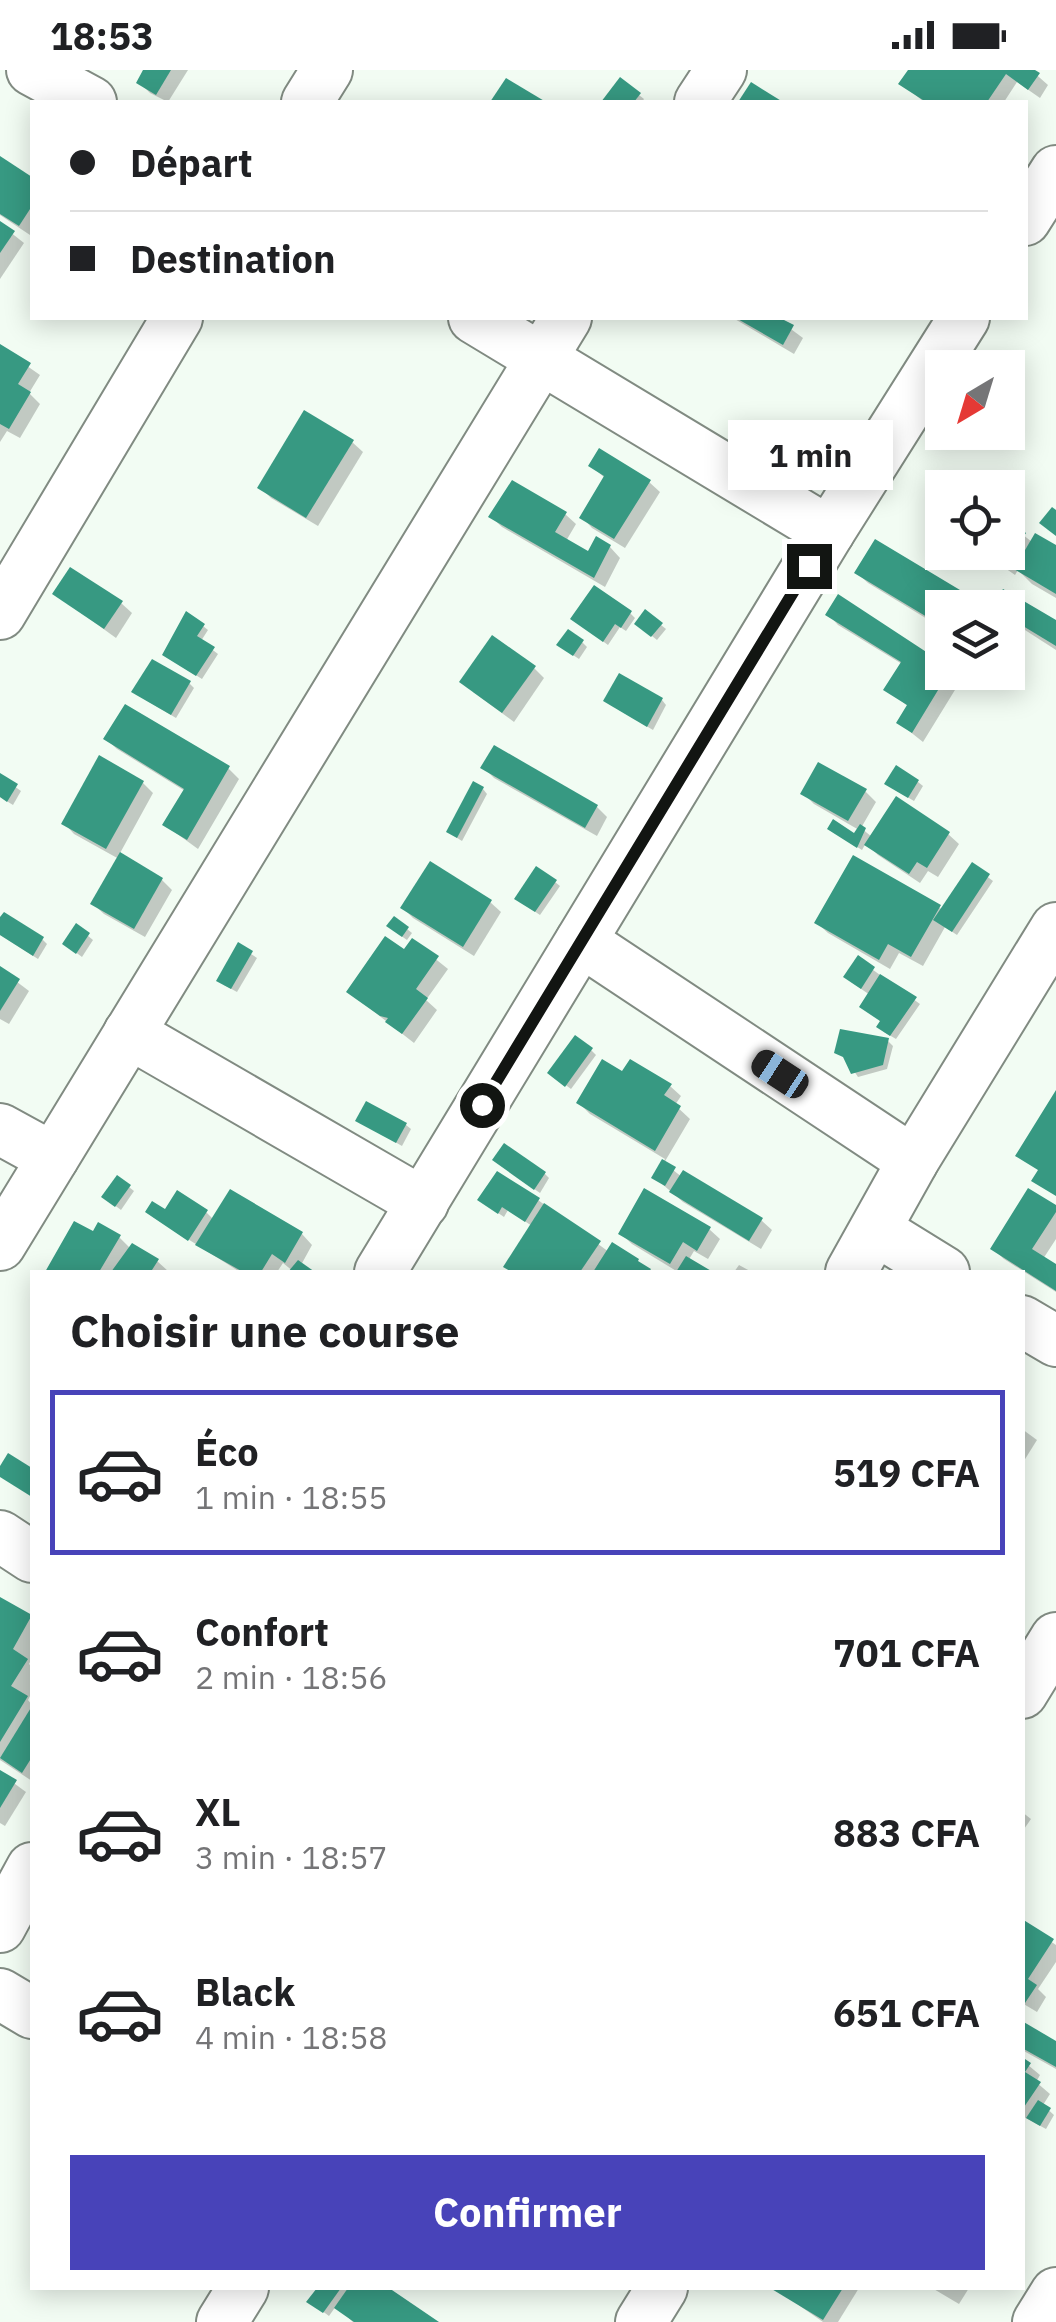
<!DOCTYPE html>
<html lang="fr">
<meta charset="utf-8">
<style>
body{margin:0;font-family:"IBM Plex Sans",sans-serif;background:#f2f2f2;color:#202124;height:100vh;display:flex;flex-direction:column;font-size:38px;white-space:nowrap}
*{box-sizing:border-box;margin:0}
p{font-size:32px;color:#757577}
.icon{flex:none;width:55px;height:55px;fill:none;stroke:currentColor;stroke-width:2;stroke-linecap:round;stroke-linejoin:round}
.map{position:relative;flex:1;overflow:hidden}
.side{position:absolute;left:30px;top:1200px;width:995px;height:1020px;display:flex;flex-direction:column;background:#fff;border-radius:0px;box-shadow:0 5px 25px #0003}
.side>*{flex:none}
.guide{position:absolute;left:30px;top:30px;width:998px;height:220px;border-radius:0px;box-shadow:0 5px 25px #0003;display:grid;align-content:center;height:220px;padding:0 40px;background:#fff}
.needle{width:65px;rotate:218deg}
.buttons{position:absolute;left:925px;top:280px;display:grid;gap:20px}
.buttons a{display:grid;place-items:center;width:100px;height:100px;border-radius:0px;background:#fff;box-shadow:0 5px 25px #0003;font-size:50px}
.end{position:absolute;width:45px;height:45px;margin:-22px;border:12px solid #121512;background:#fff;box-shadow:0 0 0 5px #fff}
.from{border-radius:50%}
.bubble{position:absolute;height:70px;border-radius:0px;background:#fff;box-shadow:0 5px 25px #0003;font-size:32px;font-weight:800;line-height:70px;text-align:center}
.car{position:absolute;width:30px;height:60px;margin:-30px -15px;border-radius:12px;box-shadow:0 0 8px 2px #0007;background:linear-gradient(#222 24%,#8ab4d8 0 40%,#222 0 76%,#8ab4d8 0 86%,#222 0)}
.guide b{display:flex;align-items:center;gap:35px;height:95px;font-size:38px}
.guide b+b{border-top:2px solid #e0e0e0}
.guide i{width:25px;height:25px;background:#202124}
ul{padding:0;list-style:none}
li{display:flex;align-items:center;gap:30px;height:165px;margin:0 20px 15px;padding:0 20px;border:5px solid transparent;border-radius:0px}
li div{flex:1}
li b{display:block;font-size:38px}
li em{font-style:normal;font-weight:800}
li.current{border-color:#4843b9}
li>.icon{width:90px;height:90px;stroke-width:1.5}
h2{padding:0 40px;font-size:45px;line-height:120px}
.cta{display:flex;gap:20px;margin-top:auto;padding:20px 40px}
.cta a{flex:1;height:115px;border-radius:0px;background:#4843b9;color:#fff;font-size:40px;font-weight:800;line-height:115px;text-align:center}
.status{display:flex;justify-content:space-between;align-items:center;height:70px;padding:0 50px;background:#fff;direction:ltr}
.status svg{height:28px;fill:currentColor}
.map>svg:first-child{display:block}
.shadow{fill:#0003}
.building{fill:#379982}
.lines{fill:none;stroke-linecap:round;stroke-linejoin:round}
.minor-casing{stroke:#818b82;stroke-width:54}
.minor{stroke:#fff;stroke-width:50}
.route{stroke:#121512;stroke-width:12}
</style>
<div class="status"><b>18:53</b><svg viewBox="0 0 49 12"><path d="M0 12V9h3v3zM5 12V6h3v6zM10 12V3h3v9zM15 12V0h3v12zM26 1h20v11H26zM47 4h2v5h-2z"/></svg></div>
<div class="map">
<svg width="1056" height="2252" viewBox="0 0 1056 2252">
<rect width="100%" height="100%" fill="#f2fcf3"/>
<!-- shadow -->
<g class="shadow">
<path d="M 146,0 L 188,0 L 168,32 L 150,23 L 139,12 Z"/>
<path d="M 910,0 L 1031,0 L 1048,15 L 1040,28 L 1017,12 L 1004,32 L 924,32 L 902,14 Z"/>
<path d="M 620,10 L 644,29 L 642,32 L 604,32 Z"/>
<path d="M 0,89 L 32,110 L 30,165 L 0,145 Z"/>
<path d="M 0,154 L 24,173 L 0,209 Z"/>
<path d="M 733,248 L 776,248 L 803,268 L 794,284 Z"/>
<path d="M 0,277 L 40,305 L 29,323 L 40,334 L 20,368 L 7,361 L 0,372 Z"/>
<path d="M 352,372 L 363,382 L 318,456 L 271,428 L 260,417 Z"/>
<path d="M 591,396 L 649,412 L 660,422 L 625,478 L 592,458 L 582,447 L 605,408 Z"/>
<path d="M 565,444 L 576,454 L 566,471 L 589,485 L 610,477 L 620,488 L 605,517 L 502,457 L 491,447 Z"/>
<path d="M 1008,453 L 1032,472 L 1056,478 L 1056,528 L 1032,514 L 1018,500 L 1015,505 L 982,482 L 1008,482 Z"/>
<path d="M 857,503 L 942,538 L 942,558 L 868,513 Z"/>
<path d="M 1004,522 L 1056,553 L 1056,580 L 1008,549 Z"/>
<path d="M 55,524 L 121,533 L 132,543 L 116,568 Z"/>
<path d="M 630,543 L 635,548 L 626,561 L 620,557 L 608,575 L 578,553 Z"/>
<path d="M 828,544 L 938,592 L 942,585 L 942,602 L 966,602 L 923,672 L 899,653 L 909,637 L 886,619 L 902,594 L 838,555 Z"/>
<path d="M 661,555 L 666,559 L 657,570 L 642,558 Z"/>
<path d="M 203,556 L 208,560 L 201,571 L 218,584 L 202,609 L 170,589 Z"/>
<path d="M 582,572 L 587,577 L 579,589 L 564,579 Z"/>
<path d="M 534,598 L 544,608 L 514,652 L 473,622 Z"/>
<path d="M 189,613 L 194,618 L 176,648 L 139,626 Z"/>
<path d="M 662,630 L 666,635 L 653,660 L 611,635 Z"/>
<path d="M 106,669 L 228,698 L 239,709 L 198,779 L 165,755 L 185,721 L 117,679 Z"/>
<path d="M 483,697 L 597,737 L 607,747 L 597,766 L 494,708 Z"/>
<path d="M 0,706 L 21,721 L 13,735 L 0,727 Z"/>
<path d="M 918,712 L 923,716 L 914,731 L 892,718 Z"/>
<path d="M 143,713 L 153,723 L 119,785 L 162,810 L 172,820 L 145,867 L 104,844 L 93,834 L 119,789 L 74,764 L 64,753 Z"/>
<path d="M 483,719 L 487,724 L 462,771 L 454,766 Z"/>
<path d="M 865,721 L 876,732 L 861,758 L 872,767 L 948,764 L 959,774 L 938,807 L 928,801 L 920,813 L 878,785 L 866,773 L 862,780 L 835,763 L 855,766 L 859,760 L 814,734 L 803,723 Z"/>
<path d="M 973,796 L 993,811 L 957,865 L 945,857 L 923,896 L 899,883 L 890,899 L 828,863 L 817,853 L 939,837 L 943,841 Z"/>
<path d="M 555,812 L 560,816 L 540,845 L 522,833 Z"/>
<path d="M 490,832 L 501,842 L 474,886 L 413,848 L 403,838 Z"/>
<path d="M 0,852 L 42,869 L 47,874 L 38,889 L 0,865 Z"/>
<path d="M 76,856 L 93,870 L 82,887 L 70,878 Z"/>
<path d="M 407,859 L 412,863 L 407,870 L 394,861 Z"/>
<path d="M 413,871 L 448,899 L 426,930 L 437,940 L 414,973 L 349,922 L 405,883 Z"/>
<path d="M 239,876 L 257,888 L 237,922 L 224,915 Z"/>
<path d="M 858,889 L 920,934 L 896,969 L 884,962 L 870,925 L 851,912 Z"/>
<path d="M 0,899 L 29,921 L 9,954 L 0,949 Z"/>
<path d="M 888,971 L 893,976 L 887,999 L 858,1007 L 846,989 L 837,982 Z"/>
<path d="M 591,980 L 596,985 L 571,1019 L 555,1007 Z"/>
<path d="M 623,1004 L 670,1016 L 681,1026 L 675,1035 L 690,1049 L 664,1093 L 682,1107 L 761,1150 L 772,1160 L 761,1179 L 683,1132 L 654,1107 L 665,1089 L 590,1044 L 579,1033 Z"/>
<path d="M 358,1051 L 406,1055 L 411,1059 L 402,1076 Z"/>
<path d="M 500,1095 L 545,1104 L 549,1108 L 540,1123 Z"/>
<path d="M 129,1117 L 134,1121 L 121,1140 L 109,1131 Z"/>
<path d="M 231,1123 L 302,1164 L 312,1175 L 301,1195 L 311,1202 L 294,1202 L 283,1193 L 277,1202 L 240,1202 L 153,1147 L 166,1142 L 206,1142 L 214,1150 Z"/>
<path d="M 538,1130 L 609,1182 L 612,1176 L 651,1202 L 512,1202 L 506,1196 L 532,1156 L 508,1140 L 504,1147 L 485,1134 Z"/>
<path d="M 1056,1138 L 1056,1169 L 1043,1189 L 1056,1197 L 1056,1222 L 1004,1189 L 993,1179 Z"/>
<path d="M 75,1155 L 94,1165 L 119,1167 L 131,1179 L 157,1191 L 168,1201 L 48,1202 Z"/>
<path d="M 709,1159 L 720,1169 L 708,1189 L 694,1181 L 688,1191 L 708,1202 L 678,1202 L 632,1174 L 621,1164 Z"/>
<path d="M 739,1195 L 750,1201 L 751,1202 L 734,1202 Z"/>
<path d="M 1022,1359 L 1037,1370 L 1022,1394 Z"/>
<path d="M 0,1529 L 32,1548 L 32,1588 L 29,1594 L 32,1597 L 32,1622 L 28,1630 L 32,1635 L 32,1711 L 0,1690 Z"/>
<path d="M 0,1703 L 26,1722 L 5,1756 L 0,1753 Z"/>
<path d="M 1022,1742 L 1031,1749 L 1022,1762 Z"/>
<path d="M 1022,1852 L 1056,1875 L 1056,1892 L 1038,1919 L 1046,1927 L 1037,1942 L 1022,1933 Z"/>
<path d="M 1022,1954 L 1056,1973 L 1056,1999 L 1022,1980 Z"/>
<path d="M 1022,1990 L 1040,2005 L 1036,2012 L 1050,2024 L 1043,2035 L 1054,2045 L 1046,2059 L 1022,2046 Z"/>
<path d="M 320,2218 L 385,2218 L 434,2252 L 353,2252 L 336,2236 L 329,2246 L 310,2232 Z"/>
<path d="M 774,2218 L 859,2218 L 838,2252 L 823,2252 Z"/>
<path d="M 932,2218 L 969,2218 L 959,2234 Z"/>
</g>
<!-- building -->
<g class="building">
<path d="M 143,0 L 171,0 L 156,25 L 136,13 Z"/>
<path d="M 908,0 L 1035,0 L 1040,3 L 1028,20 L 1006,4 L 987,32 L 926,32 L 898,14 Z"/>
<path d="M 620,7 L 641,23 L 634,32 L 601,32 Z"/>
<path d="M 506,8 L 546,32 L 490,32 Z"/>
<path d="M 751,12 L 783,32 L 738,32 Z"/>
<path d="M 0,86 L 32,107 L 32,136 L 19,156 L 0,144 Z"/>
<path d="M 0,151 L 15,161 L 0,183 Z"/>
<path d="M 736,248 L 780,248 L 794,255 L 783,275 Z"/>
<path d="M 0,274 L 31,293 L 18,314 L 31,322 L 9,359 L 0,354 Z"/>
<path d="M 304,340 L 354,370 L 306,448 L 257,418 Z"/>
<path d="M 599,378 L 651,410 L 614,469 L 579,448 L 604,406 L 588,396 Z"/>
<path d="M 512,410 L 567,442 L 555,462 L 588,481 L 596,466 L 611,475 L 594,508 L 488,447 Z"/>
<path d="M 1052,437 L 1056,440 L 1056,466 L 1039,453 Z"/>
<path d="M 1008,450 L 1026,463 L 1003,496 L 983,482 L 1008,482 Z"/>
<path d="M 1035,463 L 1056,475 L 1056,524 L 1014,499 Z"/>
<path d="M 875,469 L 990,538 L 942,538 L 942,556 L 854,503 Z"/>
<path d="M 70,497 L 123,531 L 104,559 L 52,524 Z"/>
<path d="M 594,515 L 632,541 L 621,558 L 615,554 L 603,572 L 570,549 Z"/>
<path d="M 1003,519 L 1056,550 L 1056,576 L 1008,547 L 1008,538 L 992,538 Z"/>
<path d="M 838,524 L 937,589 L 942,580 L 942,602 L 949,602 L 912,663 L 896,653 L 907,635 L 883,620 L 901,592 L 825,545 Z"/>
<path d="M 645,539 L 663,553 L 651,567 L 634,554 Z"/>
<path d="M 186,541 L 205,554 L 197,566 L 215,577 L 196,606 L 162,585 Z"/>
<path d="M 568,559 L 584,570 L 573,586 L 556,575 Z"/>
<path d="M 492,565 L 536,596 L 502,643 L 459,612 Z"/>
<path d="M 152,589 L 191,611 L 171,645 L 131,622 Z"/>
<path d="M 619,603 L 663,628 L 647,657 L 603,631 Z"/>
<path d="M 125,634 L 230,696 L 187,770 L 162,755 L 184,719 L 103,669 Z"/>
<path d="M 494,675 L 598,735 L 585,758 L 480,698 Z"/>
<path d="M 99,685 L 144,711 L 106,779 L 61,754 Z"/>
<path d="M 818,692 L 867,719 L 848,751 L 800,724 Z"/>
<path d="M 896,695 L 919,710 L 908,728 L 884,714 Z"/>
<path d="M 0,703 L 18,714 L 7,732 L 0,727 Z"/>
<path d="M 473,711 L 484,717 L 457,768 L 446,762 Z"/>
<path d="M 896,726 L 950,762 L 927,798 L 917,792 L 909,804 L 864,775 Z"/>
<path d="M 833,749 L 854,763 L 860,754 L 866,758 L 857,778 L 827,759 Z"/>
<path d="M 120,782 L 163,808 L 134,859 L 90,834 Z"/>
<path d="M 853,785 L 941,835 L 911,887 L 888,874 L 879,890 L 814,853 Z"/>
<path d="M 430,791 L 492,830 L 463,877 L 400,838 Z"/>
<path d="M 972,792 L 990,804 L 952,862 L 933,850 Z"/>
<path d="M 536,796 L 557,810 L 535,842 L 514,829 Z"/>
<path d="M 4,842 L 44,867 L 33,886 L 0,865 L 0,847 Z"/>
<path d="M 394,846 L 409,857 L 402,867 L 386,856 Z"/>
<path d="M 76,853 L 90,863 L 76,884 L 62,874 Z"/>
<path d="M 385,866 L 404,879 L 412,868 L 439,886 L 416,919 L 428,928 L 402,964 L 385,952 L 388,948 L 380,946 L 346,922 Z"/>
<path d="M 238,872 L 253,881 L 231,919 L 216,911 Z"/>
<path d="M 858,885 L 875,897 L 861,919 L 843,907 Z"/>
<path d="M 0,896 L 20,909 L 0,941 Z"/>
<path d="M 880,904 L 917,927 L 890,966 L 876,957 L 880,951 L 859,937 Z"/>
<path d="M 840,959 L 889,968 L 883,995 L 851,1004 L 843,987 L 834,983 Z"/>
<path d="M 575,965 L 593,978 L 565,1017 L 547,1003 Z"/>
<path d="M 602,989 L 622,1001 L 630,989 L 672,1014 L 664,1025 L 681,1036 L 655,1081 L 576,1033 Z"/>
<path d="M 1056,1020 L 1056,1126 L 1031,1111 L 1038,1100 L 1015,1086 Z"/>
<path d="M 366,1031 L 407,1053 L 396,1073 L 355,1051 Z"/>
<path d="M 504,1073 L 546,1102 L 534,1120 L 492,1090 Z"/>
<path d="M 662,1089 L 676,1097 L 665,1116 L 651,1108 Z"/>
<path d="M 683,1100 L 763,1148 L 749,1171 L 669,1122 Z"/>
<path d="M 497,1101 L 540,1128 L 525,1152 L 502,1137 L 498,1144 L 477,1130 Z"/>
<path d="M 117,1105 L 131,1115 L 115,1137 L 101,1127 Z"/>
<path d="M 644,1118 L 711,1157 L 697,1181 L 683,1172 L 670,1194 L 618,1164 Z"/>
<path d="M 1028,1118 L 1056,1135 L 1056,1142 L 1032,1179 L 1056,1194 L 1056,1221 L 990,1179 Z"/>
<path d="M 230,1119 L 303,1162 L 285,1193 L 272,1184 L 261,1202 L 243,1202 L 195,1175 Z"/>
<path d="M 177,1120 L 208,1140 L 188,1171 L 145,1142 L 152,1131 L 165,1139 Z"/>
<path d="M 544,1133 L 601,1171 L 580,1202 L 512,1202 L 503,1197 Z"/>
<path d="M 74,1151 L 93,1161 L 98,1152 L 121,1165 L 99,1202 L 45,1202 Z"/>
<path d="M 612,1172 L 639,1189 L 638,1191 L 651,1199 L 649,1202 L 593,1202 Z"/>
<path d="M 132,1173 L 159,1189 L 152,1200 L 156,1202 L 111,1202 Z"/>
<path d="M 686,1186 L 713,1202 L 676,1202 Z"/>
<path d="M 298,1190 L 315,1202 L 288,1202 Z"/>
<path d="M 8,1383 L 32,1398 L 32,1427 L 0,1407 L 0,1396 Z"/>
<path d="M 0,1527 L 32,1545 L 13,1579 L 28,1589 L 11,1616 L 28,1626 L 0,1672 Z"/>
<path d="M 32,1636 L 32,1687 L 22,1703 L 0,1688 Z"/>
<path d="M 0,1700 L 17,1710 L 0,1738 Z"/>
<path d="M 1022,1849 L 1054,1869 L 1028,1909 L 1037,1915 L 1025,1933 L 1022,1931 Z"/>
<path d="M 1022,1951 L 1056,1971 L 1056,1997 L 1022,1978 Z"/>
<path d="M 1022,1987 L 1031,1993 L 1025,2002 L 1041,2012 L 1022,2040 Z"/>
<path d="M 1038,2030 L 1051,2038 L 1040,2056 L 1026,2048 Z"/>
<path d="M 317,2218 L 341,2218 L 323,2243 L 306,2232 Z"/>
<path d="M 348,2218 L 389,2218 L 439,2252 L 354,2252 L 334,2238 Z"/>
<path d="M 770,2218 L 843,2218 L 823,2250 Z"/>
</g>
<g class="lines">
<!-- minor casing -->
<g class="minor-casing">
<g id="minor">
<path d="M 32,0 L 91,32"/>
<path d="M 307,32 L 327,0"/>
<path d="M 700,32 L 721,0"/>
<path d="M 1025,150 L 1056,101"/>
<path d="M 474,248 L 829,462"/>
<path d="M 0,544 L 177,248"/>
<path d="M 581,871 L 913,1091"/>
<path d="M 129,963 L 423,1133"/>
<path d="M 0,1059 L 53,1088"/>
<path d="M 876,1160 L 944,1202"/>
<path d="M 0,1175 L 566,248"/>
<path d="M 380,1202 L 829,462 L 964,248"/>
<path d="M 851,1202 L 913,1091 L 1056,858"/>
<path d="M 1022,1251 L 1056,1271"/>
<path d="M 0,1466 L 32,1487"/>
<path d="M 1022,1623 L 1056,1568"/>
<path d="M 0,1857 L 32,1798"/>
<path d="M 0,1924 L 32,1943"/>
<path d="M 222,2252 L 243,2218"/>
<path d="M 641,2252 L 662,2218"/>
<path d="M 1038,2252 L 1056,2223"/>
</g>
</g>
<!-- minor -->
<use href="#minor" class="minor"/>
</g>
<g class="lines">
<!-- route -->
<path class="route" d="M 482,1035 L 809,496"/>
</g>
</svg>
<div class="buttons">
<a><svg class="needle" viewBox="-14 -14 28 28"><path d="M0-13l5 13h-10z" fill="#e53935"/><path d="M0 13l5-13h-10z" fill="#757577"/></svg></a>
<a><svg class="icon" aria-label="locate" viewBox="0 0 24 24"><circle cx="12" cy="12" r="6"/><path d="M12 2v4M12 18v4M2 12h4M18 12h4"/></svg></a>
<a><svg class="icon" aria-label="layers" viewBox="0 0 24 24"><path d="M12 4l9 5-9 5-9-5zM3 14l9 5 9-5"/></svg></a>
</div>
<i class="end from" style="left:482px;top:1035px"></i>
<i class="end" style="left:809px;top:496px"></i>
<div class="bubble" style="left:728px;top:350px;width:165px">1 min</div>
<i class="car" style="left:780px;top:1004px;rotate:303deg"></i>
<div class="guide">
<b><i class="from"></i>Départ</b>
<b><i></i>Destination</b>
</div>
<section class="side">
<h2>Choisir une course</h2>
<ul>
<li class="current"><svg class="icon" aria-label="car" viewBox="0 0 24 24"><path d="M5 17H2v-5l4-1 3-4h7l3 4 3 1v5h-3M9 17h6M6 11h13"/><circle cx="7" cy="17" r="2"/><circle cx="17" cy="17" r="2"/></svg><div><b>Éco</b><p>1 min · 18:55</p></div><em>519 CFA</em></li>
<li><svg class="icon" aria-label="car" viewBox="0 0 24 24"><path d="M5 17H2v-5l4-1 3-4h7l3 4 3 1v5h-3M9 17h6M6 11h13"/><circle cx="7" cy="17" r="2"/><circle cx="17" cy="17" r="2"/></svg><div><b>Confort</b><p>2 min · 18:56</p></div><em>701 CFA</em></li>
<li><svg class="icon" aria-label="car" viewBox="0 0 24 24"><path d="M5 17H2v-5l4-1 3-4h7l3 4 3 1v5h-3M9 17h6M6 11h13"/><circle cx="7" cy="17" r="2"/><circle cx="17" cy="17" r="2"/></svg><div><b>XL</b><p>3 min · 18:57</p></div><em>883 CFA</em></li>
<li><svg class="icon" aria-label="car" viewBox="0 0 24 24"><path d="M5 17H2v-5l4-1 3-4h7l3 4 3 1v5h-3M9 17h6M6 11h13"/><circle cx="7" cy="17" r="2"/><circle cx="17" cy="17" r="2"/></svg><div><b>Black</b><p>4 min · 18:58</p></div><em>651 CFA</em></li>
</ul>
<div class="cta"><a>Confirmer</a></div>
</section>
</div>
